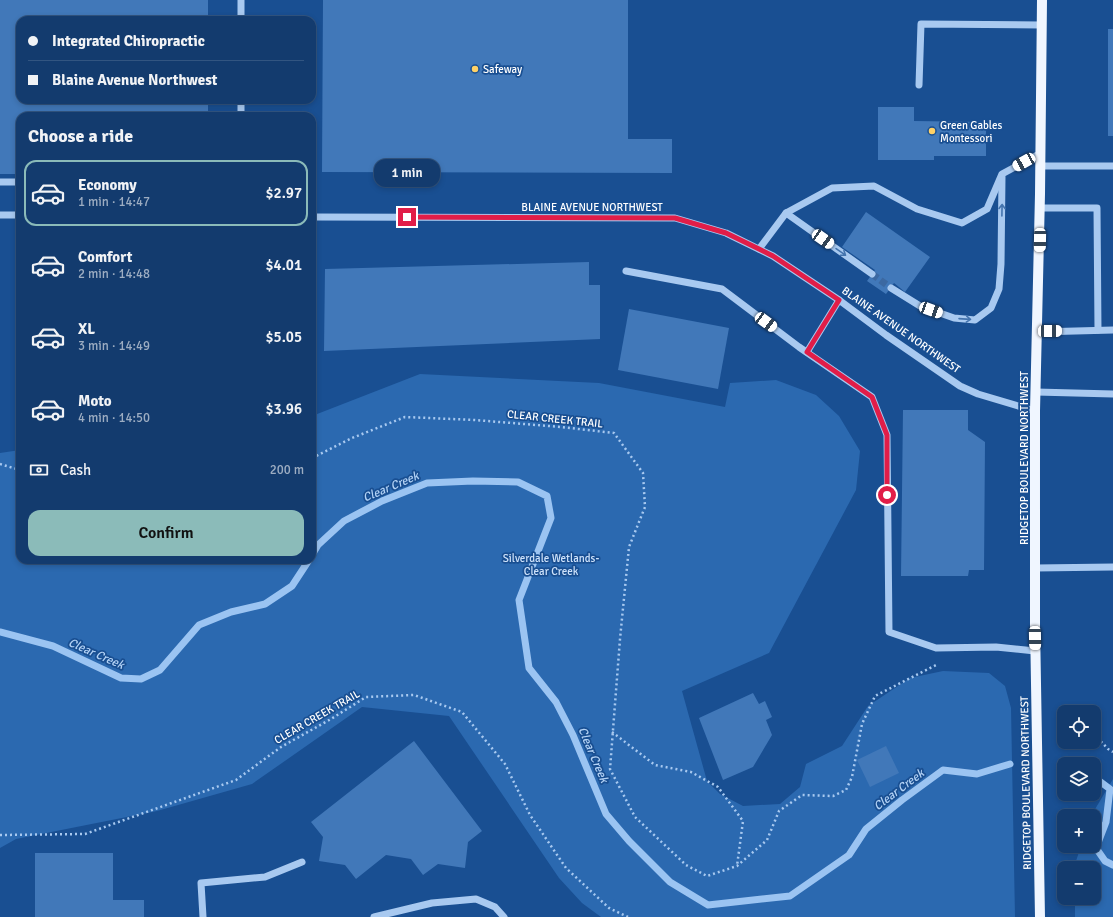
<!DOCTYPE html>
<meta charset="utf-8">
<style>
body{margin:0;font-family:Signika,sans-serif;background:#204676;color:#f1f3f6;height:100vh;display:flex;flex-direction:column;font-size:15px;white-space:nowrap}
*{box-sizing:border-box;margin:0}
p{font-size:13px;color:#9dadc2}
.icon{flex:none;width:22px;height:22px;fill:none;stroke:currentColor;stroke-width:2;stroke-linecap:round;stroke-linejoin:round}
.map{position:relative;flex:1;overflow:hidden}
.panel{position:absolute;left:16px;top:112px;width:300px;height:452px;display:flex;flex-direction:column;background:#133b6e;border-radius:12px;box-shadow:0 2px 6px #0003,0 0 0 1px #325581}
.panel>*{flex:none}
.hud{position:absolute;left:16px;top:16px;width:300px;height:88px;border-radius:12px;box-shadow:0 2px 6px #0003,0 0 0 1px #325581;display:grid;align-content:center;height:88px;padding:0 12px;background:#133b6e}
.tools{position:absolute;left:1057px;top:705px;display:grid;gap:8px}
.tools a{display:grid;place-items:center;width:44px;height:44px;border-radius:8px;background:#133b6e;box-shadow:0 2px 6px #0003,0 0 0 1px #325581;font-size:20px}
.end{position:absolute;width:18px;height:18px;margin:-9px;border:5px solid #e11d48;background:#fff;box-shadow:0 0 0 2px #fff}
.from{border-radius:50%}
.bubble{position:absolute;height:28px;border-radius:12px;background:#133b6e;box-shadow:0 2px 6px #0003,0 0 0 1px #325581;font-size:13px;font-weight:600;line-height:28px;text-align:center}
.car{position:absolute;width:12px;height:24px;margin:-12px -6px;border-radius:5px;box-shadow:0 0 3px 1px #0007;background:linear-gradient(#fff 24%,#345 0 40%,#fff 0 76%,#345 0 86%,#fff 0)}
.hud b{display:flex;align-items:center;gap:14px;height:38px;font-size:15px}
.hud b+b{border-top:1px solid #325581}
.hud i{width:10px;height:10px;background:#f1f3f6}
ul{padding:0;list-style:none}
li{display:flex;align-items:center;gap:12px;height:66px;margin:0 8px 6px;padding:0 4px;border:2px solid transparent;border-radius:12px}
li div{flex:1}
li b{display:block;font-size:15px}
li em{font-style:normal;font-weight:600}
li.selected{border-color:#8bbbb9}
li>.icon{width:36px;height:36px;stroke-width:1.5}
h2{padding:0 12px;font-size:18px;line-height:48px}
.pay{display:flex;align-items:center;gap:10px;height:44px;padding:0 12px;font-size:15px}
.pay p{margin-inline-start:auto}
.action{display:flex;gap:8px;margin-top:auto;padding:8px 12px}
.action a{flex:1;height:46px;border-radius:12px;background:#8bbbb9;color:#111;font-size:16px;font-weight:600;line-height:46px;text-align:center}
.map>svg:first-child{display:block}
.green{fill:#2b69b0}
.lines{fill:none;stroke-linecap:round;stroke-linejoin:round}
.stream{stroke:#9bc4f2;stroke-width:7}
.building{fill:#4178b9}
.minor-tunnel{stroke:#3c69a2;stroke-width:7;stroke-dasharray:7 3.5;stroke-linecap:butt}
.path{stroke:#a8c9f0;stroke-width:2.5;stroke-dasharray:2 3;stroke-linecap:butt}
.minor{stroke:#a8c9f0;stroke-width:7}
.major{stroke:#f0f6ff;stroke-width:10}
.oneway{stroke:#4474ae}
.route{stroke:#e11d48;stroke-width:5}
.poi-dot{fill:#ffd166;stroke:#194f92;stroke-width:1.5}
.labels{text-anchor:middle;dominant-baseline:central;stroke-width:3.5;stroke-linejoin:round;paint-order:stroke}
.poi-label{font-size:11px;fill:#fff;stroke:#194f92;text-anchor:start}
.street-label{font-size:11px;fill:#fff;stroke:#194f92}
.park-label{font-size:11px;fill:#cfe3fb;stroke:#194f92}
.water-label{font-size:12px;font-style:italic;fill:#b4d3f6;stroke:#194f92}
</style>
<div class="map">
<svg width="1113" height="917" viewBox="0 0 1113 917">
<rect width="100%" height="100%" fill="#194f92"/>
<!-- green -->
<g class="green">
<path d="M 420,374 L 599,383 L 725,407 L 730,383 L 776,380 L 816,395 L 839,416 L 860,451 L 856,490 L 769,653 L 682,691 L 707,781 L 720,794 L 743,806 L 780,804 L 800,787 L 806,764 L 842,746 L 868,706 L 910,678 L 943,671 L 989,673 L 1005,686 L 1011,708 L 1015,917 L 601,917 L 582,903 L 559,878 L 449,716 L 362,707 L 252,784 L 157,811 L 16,839 L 0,848 L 0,453 L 20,450 L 20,560 L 312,560 L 312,416 Z"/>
<path d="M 1113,779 L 1113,917 L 1075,917 L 1075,898 L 1094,898 L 1094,868 L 1075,868 L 1075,864 L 1081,846 L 1094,846 L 1094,816 L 1091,816 Z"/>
</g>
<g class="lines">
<!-- stream -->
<g class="stream">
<path d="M 312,555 L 318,545 L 344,521 L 382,501 L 427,483 L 473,481 L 518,482 L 547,496 L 551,518 L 519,600 L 529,668 L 556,702 L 573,735 L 606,814 L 629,841 L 670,882 L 708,905 L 790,896 L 849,855 L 866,829 L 902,800 L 943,770 L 977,774 L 1010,764"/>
<path d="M 0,632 L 53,646 L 121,678 L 141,679 L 160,670 L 199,625 L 231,612 L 265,604 L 292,586 L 309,560"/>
<path d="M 1073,761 L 1077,764"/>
<path d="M 1094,777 L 1110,789 L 1106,822 L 1096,848 L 1105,861 L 1113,865"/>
</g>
</g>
<!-- building -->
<g class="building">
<path d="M 0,0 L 208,0 L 208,20 L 20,20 L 20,100 L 208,100 L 208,116 L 20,116 L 20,174 L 0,174 Z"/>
<path d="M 323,0 L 628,0 L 628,139 L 672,139 L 672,173 L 322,172 Z"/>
<rect x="1108" y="29" width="5" height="107"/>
<path d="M 878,107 L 914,107 L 914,121 L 986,122 L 986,156 L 934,156 L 934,160 L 878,160 Z"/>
<path d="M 866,212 L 930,257 L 905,292 L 894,283 L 886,294 L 867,281 L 875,270 L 842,247 Z"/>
<path d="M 589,262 L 589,285 L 600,285 L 600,339 L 324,351 L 325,269 Z"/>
<path d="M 629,309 L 729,328 L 718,389 L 618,370 Z"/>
<path d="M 903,410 L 968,410 L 968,430 L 985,442 L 984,570 L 969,570 L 968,576 L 901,576 Z"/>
<path d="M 753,693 L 759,704 L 765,701 L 772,717 L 766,720 L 772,735 L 753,767 L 723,780 L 699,718 Z"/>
<path d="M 414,741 L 482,831 L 468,842 L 465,868 L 438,864 L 423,875 L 411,859 L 386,855 L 356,879 L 345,865 L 319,861 L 323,837 L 311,822 Z"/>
<path d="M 886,746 L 899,773 L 870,787 L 857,760 Z"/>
<path d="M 35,853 L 113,853 L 113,900 L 144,900 L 144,917 L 35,917 Z"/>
</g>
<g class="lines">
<!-- minor-tunnel -->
<path class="minor-tunnel" d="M 872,274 L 891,288"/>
<!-- path -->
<g class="path">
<path d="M 312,458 L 352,438 L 405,417 L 475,420 L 561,427 L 614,433 L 643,473 L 645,507 L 629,547 L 620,639 L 610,769 L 635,817 L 686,865 L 707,876 L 737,866 L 767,840 L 779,811 L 802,795 L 833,796 L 846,790 L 852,777 L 862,724 L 875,696 L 936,665"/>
<path d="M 0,464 L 20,470"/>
<path d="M 1059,713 L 1064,714"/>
<path d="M 612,732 L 655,765 L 691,772 L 718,787 L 743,821 L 737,866"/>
<path d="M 1094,734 L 1108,749 L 1113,752"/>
<path d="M 0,835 L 85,834 L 236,780 L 281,747 L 331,719 L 366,697 L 414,695 L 462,712 L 505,764 L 530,815 L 566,868 L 609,908 L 628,917"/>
</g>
<!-- minor -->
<g class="minor">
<path d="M 241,0 L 241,20"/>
<path d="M 919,85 L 921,24 L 1041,25"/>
<path d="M 241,100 L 241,116"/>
<path d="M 1040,166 L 1113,166"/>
<path d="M 0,182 L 20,182"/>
<path d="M 1040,208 L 1097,208 L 1098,330"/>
<path d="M 786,213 L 872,274"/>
<path d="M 0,215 L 20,215"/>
<path d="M 312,217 L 675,218 L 726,233 L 773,256 L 839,300 L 886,335 L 960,386 L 978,394 L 1035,411"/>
<path d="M 759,249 L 786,213 L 832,188 L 874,186 L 917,209 L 962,223 L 987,209 L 1002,174 L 1041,153"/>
<path d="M 626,271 L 722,289 L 799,347 L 872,397 L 887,435 L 889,632 L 936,648 L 996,647 L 1035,651"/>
<path d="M 891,288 L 920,306 L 954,318 L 975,320 L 991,308 L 999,289 L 1001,264 L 1002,177"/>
<path d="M 1038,332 L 1113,330"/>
<path d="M 807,352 L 839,300"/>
<path d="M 1036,392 L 1113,394"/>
<path d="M 1036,568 L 1113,567"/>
<path d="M 203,917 L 201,883 L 265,877 L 302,862"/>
<path d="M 374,917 L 432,903 L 476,899 L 495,907 L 504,917"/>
</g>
<!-- major -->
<path class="major" d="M 1040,917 L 1035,625 L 1035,411 L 1040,194 L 1042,0"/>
</g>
<!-- one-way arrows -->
<defs><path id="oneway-shaft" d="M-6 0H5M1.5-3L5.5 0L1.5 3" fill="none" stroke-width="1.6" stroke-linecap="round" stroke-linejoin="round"/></defs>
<g class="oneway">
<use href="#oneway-shaft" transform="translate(1002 210) rotate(-89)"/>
<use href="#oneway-shaft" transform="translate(841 252) rotate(35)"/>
<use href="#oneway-shaft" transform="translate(965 319) rotate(4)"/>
</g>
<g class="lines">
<!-- route -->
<path class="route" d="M 407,217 L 675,218 L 726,233 L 759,249 L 773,256 L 839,300 L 807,352 L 872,397 L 887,435 L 887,495"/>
</g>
<!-- markers -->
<g class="poi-dot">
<circle cx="475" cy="69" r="4"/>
<circle cx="932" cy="131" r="4"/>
</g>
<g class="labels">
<!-- poi labels -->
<g class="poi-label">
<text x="483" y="69">Safeway</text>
<text x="940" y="125">Green Gables<tspan x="940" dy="13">Montessori</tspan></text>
</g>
<!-- street labels -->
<g class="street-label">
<text x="592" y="207">BLAINE AVENUE NORTHWEST</text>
<text transform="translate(901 330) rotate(35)">BLAINE AVENUE NORTHWEST</text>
<text transform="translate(555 419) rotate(6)">CLEAR CREEK TRAIL</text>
<text transform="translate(1024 458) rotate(-90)">RIDGETOP BOULEVARD NORTHWEST</text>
<text transform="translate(317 717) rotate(-30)">CLEAR CREEK TRAIL</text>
<text transform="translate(1026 783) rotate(-91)">RIDGETOP BOULEVARD NORTHWEST</text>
</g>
<!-- park labels -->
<g class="park-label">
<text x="551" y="558">Silverdale Wetlands-<tspan x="551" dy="13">Clear Creek</tspan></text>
</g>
<!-- water labels -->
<g class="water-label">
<text transform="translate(391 487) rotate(-23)">Clear Creek</text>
<text transform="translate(96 654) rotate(24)">Clear Creek</text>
<text transform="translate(593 755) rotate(67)">Clear Creek</text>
<text transform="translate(899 790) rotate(-37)">Clear Creek</text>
</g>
</g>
</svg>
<div class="tools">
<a><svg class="icon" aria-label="locate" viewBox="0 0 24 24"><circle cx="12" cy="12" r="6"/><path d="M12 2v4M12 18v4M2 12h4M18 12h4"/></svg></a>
<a><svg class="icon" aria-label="layers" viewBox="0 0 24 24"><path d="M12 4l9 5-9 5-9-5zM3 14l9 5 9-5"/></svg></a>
<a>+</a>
<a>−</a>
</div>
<i class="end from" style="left:887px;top:495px"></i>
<i class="end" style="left:407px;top:217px"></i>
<div class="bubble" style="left:374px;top:159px;width:66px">1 min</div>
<i class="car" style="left:1024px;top:162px;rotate:241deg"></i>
<i class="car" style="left:823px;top:239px;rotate:125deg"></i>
<i class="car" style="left:1040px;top:240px;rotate:181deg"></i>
<i class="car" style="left:931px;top:310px;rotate:110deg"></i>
<i class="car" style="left:766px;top:322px;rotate:126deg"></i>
<i class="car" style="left:1050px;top:331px;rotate:89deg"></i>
<i class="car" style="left:1035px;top:638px;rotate:179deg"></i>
<div class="hud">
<b><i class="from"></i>Integrated Chiropractic</b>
<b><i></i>Blaine Avenue Northwest</b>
</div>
<section class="panel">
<h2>Choose a ride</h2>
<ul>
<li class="selected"><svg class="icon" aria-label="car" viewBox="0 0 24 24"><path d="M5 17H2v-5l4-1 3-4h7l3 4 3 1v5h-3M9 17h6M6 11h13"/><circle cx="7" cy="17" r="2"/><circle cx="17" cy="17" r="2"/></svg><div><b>Economy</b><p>1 min · 14:47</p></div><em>$2.97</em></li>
<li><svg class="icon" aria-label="car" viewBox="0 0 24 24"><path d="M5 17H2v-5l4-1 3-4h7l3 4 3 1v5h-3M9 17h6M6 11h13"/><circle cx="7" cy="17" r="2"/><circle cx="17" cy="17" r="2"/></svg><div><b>Comfort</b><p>2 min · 14:48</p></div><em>$4.01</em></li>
<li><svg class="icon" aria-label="car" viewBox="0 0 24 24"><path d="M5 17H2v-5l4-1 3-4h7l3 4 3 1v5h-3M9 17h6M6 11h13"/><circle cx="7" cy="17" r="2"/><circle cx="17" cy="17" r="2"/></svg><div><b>XL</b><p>3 min · 14:49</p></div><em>$5.05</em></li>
<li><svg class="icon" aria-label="car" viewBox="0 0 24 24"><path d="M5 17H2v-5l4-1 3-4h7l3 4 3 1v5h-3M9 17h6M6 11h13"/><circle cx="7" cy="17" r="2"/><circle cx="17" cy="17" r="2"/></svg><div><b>Moto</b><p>4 min · 14:50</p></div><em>$3.96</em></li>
</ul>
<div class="pay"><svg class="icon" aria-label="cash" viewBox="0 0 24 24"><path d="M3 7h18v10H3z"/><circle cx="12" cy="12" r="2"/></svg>Cash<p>200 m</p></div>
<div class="action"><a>Confirm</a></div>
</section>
</div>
